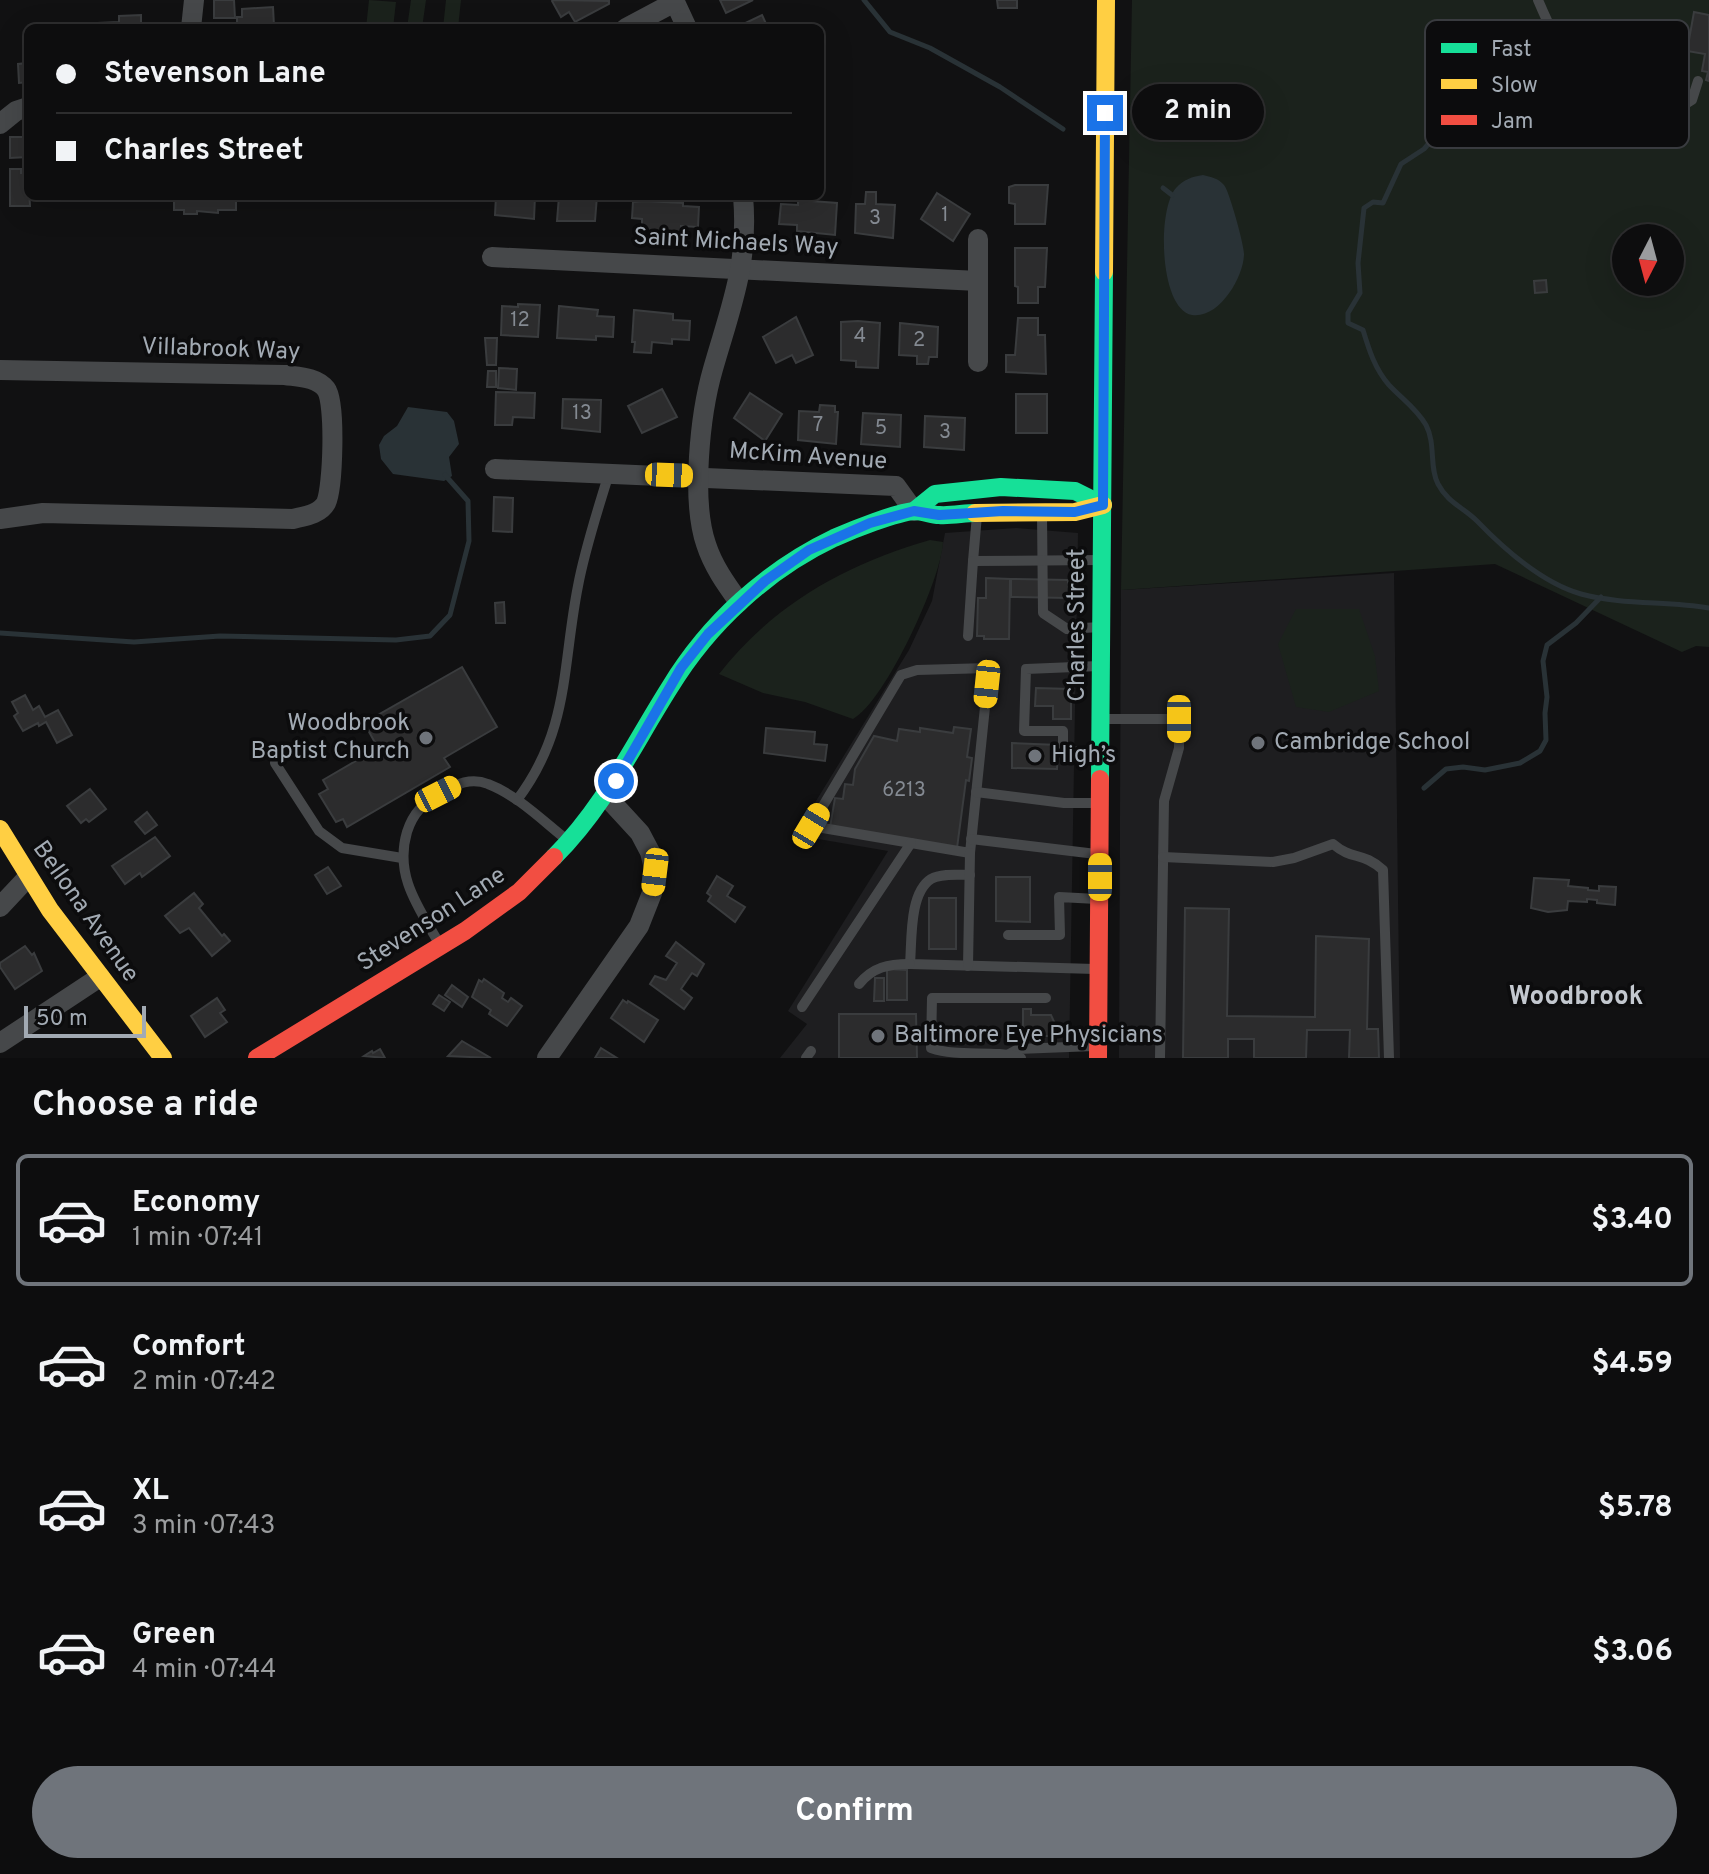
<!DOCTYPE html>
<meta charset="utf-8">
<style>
body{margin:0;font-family:Overpass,sans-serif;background:#1b1b1c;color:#f1f3f6;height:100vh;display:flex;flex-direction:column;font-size:30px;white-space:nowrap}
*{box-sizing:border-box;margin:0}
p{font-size:26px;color:#9a9c9e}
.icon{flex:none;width:44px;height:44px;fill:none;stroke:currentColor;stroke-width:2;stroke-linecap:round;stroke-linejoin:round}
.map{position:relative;height:1058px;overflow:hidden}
.details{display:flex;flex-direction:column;background:#0d0d0e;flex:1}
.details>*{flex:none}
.guide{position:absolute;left:24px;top:24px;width:800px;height:176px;border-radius:12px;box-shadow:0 8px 32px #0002,0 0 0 2px #2d2d2e;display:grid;align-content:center;height:176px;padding:0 32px;background:#0d0d0e}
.needle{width:52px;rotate:186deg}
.buttons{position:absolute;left:1612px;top:224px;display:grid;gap:16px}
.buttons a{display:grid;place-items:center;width:72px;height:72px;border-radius:50%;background:#0d0d0e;box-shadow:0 8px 32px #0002,0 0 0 2px #2d2d2e;font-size:40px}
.scale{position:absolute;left:24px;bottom:20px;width:122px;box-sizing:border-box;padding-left:8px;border:4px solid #a2aab3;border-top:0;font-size:22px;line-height:28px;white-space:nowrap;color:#a2aab3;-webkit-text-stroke:6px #0c0c0d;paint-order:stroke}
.end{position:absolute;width:36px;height:36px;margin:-18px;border:10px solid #1a73e8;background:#fff;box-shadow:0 0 0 4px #fff}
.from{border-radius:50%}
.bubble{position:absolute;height:56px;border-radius:28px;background:#0d0d0e;box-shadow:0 8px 32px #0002,0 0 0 2px #2d2d2e;font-size:26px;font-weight:700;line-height:56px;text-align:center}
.car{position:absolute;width:24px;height:48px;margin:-24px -12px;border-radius:10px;box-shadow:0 0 6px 2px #0007;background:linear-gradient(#f5c518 24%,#345 0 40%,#f5c518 0 76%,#345 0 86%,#f5c518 0)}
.guide b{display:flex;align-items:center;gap:28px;height:76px;font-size:30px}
.guide b+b{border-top:2px solid #2d2d2e}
.guide i{width:20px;height:20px;background:#f1f3f6}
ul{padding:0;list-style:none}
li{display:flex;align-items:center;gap:24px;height:132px;margin:0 16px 12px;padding:0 16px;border:4px solid transparent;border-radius:12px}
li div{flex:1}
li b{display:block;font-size:30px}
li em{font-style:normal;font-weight:700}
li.selected{border-color:#6f747b}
li>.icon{width:72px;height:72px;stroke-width:1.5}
h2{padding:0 32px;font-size:36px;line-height:96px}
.primary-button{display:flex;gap:16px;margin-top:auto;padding:16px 32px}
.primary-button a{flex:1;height:92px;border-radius:48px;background:#6f747b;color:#fff;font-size:32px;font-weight:700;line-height:92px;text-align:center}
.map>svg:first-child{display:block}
.built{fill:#1e1e20}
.green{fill:#1b221c;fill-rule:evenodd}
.water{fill:#293236}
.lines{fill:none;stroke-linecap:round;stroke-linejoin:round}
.stream{stroke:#293236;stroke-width:5}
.building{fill:#2c2c2d;stroke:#3a3c3e;stroke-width:2}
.lane{stroke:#46484a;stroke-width:10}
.street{stroke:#46484a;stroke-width:20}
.fast{stroke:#16e098;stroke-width:18}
.slow{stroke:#ffcf43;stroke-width:18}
.jam{stroke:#f24e42;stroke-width:18}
.route{stroke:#1a73e8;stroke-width:10}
.poi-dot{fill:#6f747b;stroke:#0c0c0d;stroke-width:3}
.labels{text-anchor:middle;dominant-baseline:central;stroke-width:7;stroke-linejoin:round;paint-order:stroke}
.number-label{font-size:20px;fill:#848a92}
.street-label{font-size:24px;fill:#a2aab3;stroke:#0c0c0d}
.poi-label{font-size:24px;fill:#a2aab3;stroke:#0c0c0d;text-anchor:start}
.neighbourhood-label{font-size:26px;font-weight:bold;fill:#c3c8cf;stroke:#0c0c0d}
.key{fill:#0c0c0d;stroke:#393b3f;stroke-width:2}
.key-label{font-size:22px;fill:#a2aab3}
</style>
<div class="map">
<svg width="1709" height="1058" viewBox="0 0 1709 1058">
<rect width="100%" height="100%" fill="#111112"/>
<!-- built -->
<g class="built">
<path d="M 1016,528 L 1078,533 L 1069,1058 L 780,1058 L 807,1024 L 788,1011 L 888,851 L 795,835 L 909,650 L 932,601 L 945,533 Z"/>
<path d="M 1394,573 L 1400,1058 L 1119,1058 L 1121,590 Z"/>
</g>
<!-- green -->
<g class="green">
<path d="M 369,0 L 396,2 L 393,28 L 366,28 Z"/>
<path d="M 411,0 L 426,0 L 422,28 L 407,28 Z"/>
<path d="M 446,0 L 461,0 L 458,28 L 443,28 Z"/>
<path d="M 1132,0 L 1709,0 L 1709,647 L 1696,646 L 1682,652 L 1495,564 L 1121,590 ZM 1626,238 L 1670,238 L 1670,282 L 1626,282 Z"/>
<path d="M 930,540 L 943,542 C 942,578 885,702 853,719 L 805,702 L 763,693 L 719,674 C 774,604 846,564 930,540 Z"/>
<path d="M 1296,609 L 1359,609 L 1375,656 L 1379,691 L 1329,712 L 1296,707 L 1278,644 Z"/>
</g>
<!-- water -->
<g class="water">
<path d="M 1203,175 C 1211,177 1218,178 1224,185 C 1229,190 1245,248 1244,255 C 1243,278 1219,319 1192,315 C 1159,309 1157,209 1176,188 C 1184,179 1192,177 1203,175 Z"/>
<path d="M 408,407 L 447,412 L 454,421 L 459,444 L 449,457 L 452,476 L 444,481 L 393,474 L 381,459 L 379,445 L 384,436 L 397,426 Z"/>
</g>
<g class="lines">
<!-- stream -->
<g class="stream">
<path d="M 864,0 L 890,32 L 930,48 L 1000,87 L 1063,129"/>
<path d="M 1438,133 L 1424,149 L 1401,164 L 1383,203 L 1373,202 L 1364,208 L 1358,263 L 1360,293 L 1348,313 L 1348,323 L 1363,330 C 1369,350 1375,369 1389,385 C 1402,399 1416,408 1426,425 C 1436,444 1429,467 1438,484 C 1448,503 1463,507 1477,521 C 1505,550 1542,583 1581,594 C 1622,605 1667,601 1709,608"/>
<path d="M 1163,188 L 1172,195"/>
<path d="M 0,633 L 134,642 L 220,636 L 396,640 L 430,636 L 450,615 L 469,541 L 468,501 L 445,475"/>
<path d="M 1424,788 L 1446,769 L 1463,767 L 1485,770 L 1520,763 L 1540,751 L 1546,740 L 1545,713 L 1547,697 L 1543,661 L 1547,645 L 1576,623 L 1601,597"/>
</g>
</g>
<!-- building -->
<g class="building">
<path d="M 214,0 L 234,0 L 235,18 L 214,18 Z"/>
<path d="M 720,0 L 753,0 L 726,13 Z"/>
<path d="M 997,0 L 1017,0 L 1017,8 L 998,8 Z"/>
<path d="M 552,1 L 553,0 L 609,1 L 609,4 L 575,22 L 569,12 L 561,17 Z"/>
<path d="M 273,7 L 274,26 L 226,28 L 237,26 L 237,17 L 242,17 L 242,9 Z"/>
<path d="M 1694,12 L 1709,15 L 1709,81 L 1706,80 L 1708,72 L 1702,71 L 1705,54 L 1687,51 Z"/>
<path d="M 141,15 L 141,28 L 98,28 L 98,23 L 119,22 L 119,16 Z"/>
<path d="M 762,15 L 768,28 L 735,28 Z"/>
<path d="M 25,30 L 28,30 L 28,82 L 19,83 L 18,64 L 27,63 Z"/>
<path d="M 10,137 L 28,137 L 28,157 L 10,158 Z"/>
<path d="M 10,169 L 21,169 L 21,173 L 28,173 L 30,206 L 10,206 Z"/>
<path d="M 1015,185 L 1048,185 L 1045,224 L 1015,224 L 1015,204 L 1009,203 L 1009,187 Z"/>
<path d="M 866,192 L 876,192 L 876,204 L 895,205 L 893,238 L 855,233 L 856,204 L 865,204 Z"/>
<path d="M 937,193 L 970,214 L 953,241 L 921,219 Z"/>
<path d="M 174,196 L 236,196 L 236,210 L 218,210 L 218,213 L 197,211 L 197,214 L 184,214 L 184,210 L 174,210 Z"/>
<path d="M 496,196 L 535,196 L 534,219 L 495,215 Z"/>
<path d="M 559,196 L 597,196 L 595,221 L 557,221 Z"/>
<path d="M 798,200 L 837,203 L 835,235 L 797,231 L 797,225 L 779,224 L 781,204 L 798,205 Z"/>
<path d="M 644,201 L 683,203 L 683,206 L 699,207 L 698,227 L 681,226 L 681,233 L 642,232 L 642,219 L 632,218 L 633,202 Z"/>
<path d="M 1015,248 L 1047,248 L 1045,287 L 1038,287 L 1038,303 L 1018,303 L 1018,287 L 1015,286 Z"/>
<path d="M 1546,280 L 1547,292 L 1535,293 L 1534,281 Z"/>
<path d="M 518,304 L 540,305 L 538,337 L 501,335 L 502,306 L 518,307 Z"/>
<path d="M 559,306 L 598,310 L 597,316 L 614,317 L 613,337 L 596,336 L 596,340 L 557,338 Z"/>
<path d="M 634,310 L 673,314 L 673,320 L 690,321 L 689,340 L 672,339 L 672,344 L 652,342 L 651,353 L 634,352 L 635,342 L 632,342 Z"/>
<path d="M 796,317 L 813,355 L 796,363 L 792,355 L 776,363 L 763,337 Z"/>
<path d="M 1018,318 L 1038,318 L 1038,335 L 1045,335 L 1046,374 L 1006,372 L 1006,355 L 1015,355 Z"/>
<path d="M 858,321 L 880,323 L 878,368 L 856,367 L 856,361 L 841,360 L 841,322 Z"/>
<path d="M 900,323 L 938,327 L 937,357 L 929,357 L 928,364 L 917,364 L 917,356 L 899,355 Z"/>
<path d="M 485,338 L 497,338 L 496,365 L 487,365 Z"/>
<path d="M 499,368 L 517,369 L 516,390 L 498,388 Z"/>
<path d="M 488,371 L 496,371 L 496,387 L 487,387 Z"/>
<path d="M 662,389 L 677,417 L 642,433 L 628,406 Z"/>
<path d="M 496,392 L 535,393 L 534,418 L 513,417 L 512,425 L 495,425 Z"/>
<path d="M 750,393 L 782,414 L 765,441 L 734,418 Z"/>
<rect x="1016" y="394" width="31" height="39"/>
<path d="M 563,399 L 601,400 L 600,432 L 562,428 Z"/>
<path d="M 820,405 L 835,406 L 835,412 L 838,412 L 836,444 L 798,440 L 799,411 L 819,412 Z"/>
<path d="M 863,413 L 901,415 L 900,447 L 861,444 Z"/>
<path d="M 925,416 L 965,418 L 964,450 L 924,447 Z"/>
<path d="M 494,497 L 513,498 L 512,532 L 493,531 Z"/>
<path d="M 986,578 L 1010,579 L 1009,639 L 984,639 L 984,636 L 977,636 L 978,598 L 986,598 Z"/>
<path d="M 1011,579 L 1068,580 L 1068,598 L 1011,597 Z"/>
<path d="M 504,602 L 505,623 L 496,623 L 495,603 Z"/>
<path d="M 462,667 L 497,727 L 444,758 L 450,767 L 347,827 L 343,819 L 336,822 L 319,794 L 328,789 L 323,780 L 378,748 L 364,723 Z"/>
<path d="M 1036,688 L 1071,689 L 1071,719 L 1053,719 L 1053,706 L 1035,706 Z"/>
<path d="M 25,695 L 33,710 L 39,706 L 45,717 L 58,710 L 72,735 L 57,743 L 46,722 L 39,726 L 38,723 L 23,731 L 14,716 L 18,713 L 12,702 Z"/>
<path d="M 954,727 L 971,729 L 967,757 L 972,758 L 969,781 L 966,780 L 957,848 L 830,827 L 835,798 L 843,799 L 845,784 L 853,785 L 855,769 L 874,736 L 897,741 L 899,729 L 920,732 L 920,728 L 953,733 Z"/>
<path d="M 766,728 L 815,732 L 814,744 L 827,745 L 825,761 L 764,753 Z"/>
<path d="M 1012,743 L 1058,745 L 1057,769 L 1012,768 Z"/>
<path d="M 90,789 L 106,809 L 89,822 L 86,819 L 81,823 L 67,806 Z"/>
<path d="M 147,812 L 157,825 L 145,834 L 135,822 Z"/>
<path d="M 155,837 L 170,856 L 142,877 L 140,873 L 125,884 L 112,866 Z"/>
<path d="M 328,867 L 341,886 L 327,894 L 315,875 Z"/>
<path d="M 717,876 L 733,886 L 727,896 L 745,907 L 735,922 L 708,901 L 711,896 L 707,893 Z"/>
<path d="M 996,877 L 1030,877 L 1030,922 L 996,921 Z"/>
<path d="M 1534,878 L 1569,880 L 1568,886 L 1588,888 L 1588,890 L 1599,891 L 1599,886 L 1616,887 L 1615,905 L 1597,903 L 1597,900 L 1587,899 L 1587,902 L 1568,901 L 1567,910 L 1548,912 L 1531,908 Z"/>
<path d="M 194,893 L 203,904 L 199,908 L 222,936 L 224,934 L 230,941 L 212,956 L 189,928 L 180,933 L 165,916 Z"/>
<rect x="929" y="898" width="27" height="51"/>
<path d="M 1185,908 L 1229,909 L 1227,1016 L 1315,1017 L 1316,936 L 1369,939 L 1367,1029 L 1378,1029 L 1379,1058 L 1349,1058 L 1350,1030 L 1307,1030 L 1306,1058 L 1254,1058 L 1254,1039 L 1228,1039 L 1228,1058 L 1183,1058 Z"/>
<path d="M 676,942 L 704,964 L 697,976 L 692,973 L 681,989 L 692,998 L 684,1009 L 650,984 L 655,976 L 666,980 L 677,963 L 666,956 Z"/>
<path d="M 25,946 L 32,955 L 34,953 L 42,971 L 15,989 L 0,967 L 0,963 Z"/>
<path d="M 887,969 L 907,970 L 907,1000 L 887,1000 Z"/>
<path d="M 875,978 L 884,978 L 884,1001 L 874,1001 Z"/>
<path d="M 484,979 L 504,993 L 502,998 L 508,1002 L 511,998 L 522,1006 L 507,1026 L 489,1014 L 491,1010 L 472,997 L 479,980 L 482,982 Z"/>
<path d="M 452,985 L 468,997 L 462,1007 L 445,995 Z"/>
<path d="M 439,995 L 450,1002 L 444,1011 L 433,1004 Z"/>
<path d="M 217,998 L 225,1010 L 220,1013 L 227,1022 L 205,1037 L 191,1016 Z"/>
<path d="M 623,1000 L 627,1003 L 628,1001 L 658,1020 L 644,1042 L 611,1018 Z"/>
<path d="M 1023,1009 L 1031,1009 L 1031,1015 L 1051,1015 L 1056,1026 L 1056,1036 L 1031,1036 L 1023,1029 Z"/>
<path d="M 839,1014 L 916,1014 L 917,1058 L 839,1058 Z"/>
<path d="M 462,1041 L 491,1058 L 448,1056 Z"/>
<path d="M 601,1048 L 617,1058 L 595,1058 Z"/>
<path d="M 380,1049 L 385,1058 L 364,1056 L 372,1051 L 373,1053 Z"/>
</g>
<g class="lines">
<!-- lane -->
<g class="lane">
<path d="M 1538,0 C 1559,49 1582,97 1639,109 C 1658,112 1675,112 1692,100 L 1698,81"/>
<path d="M 1042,515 L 1043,613 L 1067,629 L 1100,627"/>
<path d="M 973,561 L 977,515"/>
<path d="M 968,636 L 973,561 L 1100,560"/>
<path d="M 989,668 L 970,853 L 811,826 L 901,675 L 917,670 Z"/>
<path d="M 1102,719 L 1179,719 L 1179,748 L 1164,801 L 1160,1058"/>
<path d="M 1098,752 L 1063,751 L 1063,731 L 1024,731 L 1026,669 L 1099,666"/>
<path d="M 275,763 L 319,831 L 342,848 L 402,858"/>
<path d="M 976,792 L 1064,803 L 1098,803"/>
<path d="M 517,800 C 570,730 562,666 578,586 C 585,548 598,510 609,473"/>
<path d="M 971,839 L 1096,854"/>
<path d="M 1163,857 L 1273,862 L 1294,858 L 1333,844 C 1353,861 1362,851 1383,870 L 1389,1058"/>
<path d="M 970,875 C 959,875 941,873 931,879 C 909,893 912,940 910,964 L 1095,969"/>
<path d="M 1008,935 L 1060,935 L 1059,897 L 1097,899"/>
<path d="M 440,945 C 419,908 394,876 407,832 C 413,813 424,802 442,792 C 457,784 471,777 488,784 C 517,795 543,821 567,840"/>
<path d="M 968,966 L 970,853"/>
<path d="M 859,984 C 873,967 888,964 910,964"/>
<path d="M 802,1007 L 911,843"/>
<path d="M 1009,1054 L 1018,1049 L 1094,1046"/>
<path d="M 806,1058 L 811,1051"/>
<path d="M 1021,1058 C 992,1049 960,1058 931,1048 L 932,998 L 1046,998"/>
</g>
<!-- street -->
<g class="street">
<path d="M 674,0 L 687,28"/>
<path d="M 191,28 L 194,0"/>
<path d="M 626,28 L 675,2"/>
<path d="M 0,124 L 16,111 L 28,107"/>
<path d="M 492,257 L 978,281"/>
<path d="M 978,362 L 978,239"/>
<path d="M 0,370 L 285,375 C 299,377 317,377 326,389 C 336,402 333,488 326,503 C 320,514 305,516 293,519 L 43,513 L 0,519"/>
<path d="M 495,469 L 896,486 L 914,511"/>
<path d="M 739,602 C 726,584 713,566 706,544 C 691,500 700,414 713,369 C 731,306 749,264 743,196"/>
<path d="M 0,907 L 28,877"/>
<path d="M 0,1043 L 100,977"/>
<path d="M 547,1058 L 639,926 L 652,893 L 655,872 L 650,852 L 640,833 L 606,796"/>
</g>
<!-- fast -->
<g class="fast">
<path d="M 914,511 L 935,494 L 1001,487 L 1075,491 L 1103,505"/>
<path d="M 1100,779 L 1104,272"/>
<path d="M 554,857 C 605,806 632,747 670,687 C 709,623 767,570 834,538 C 852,530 897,512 915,511 C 923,511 931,515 939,515 C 951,516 964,513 975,513"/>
</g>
<!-- slow -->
<g class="slow">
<path d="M 1104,272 L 1106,0"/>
<path d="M 975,513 L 1075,512 L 1103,505"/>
<path d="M 0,829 L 50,910 L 163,1058"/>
</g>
<!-- jam -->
<g class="jam">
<path d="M 257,1058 L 465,931 L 519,892 L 554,857"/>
<path d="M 1098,1058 L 1100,779"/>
</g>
</g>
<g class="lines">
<!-- route -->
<path class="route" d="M 616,781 L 681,668 L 708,634 L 765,581 L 809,550 L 870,523 L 914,511 L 939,515 L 1003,511 L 1075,512 L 1103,505 L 1105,113"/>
</g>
<!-- markers -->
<g class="poi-dot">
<circle cx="426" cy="738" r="8"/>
<circle cx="1258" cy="743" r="8"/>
<circle cx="1035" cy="756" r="8"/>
<circle cx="878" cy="1036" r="8"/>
</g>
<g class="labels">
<!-- number labels -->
<g class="number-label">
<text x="945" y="216">1</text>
<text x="875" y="219">3</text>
<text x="520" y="321">12</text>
<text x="860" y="337">4</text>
<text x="919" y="341">2</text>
<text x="582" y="414">13</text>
<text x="818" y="426">7</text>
<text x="881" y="429">5</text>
<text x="945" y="433">3</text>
<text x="904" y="791">6213</text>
</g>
<!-- street labels -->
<g class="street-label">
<text transform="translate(736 243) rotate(3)">Saint Michaels Way</text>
<text transform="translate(221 350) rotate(2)">Villabrook Way</text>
<text transform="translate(808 457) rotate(4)">McKim Avenue</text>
<text transform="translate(1078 625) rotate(-90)">Charles Street</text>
<text transform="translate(85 912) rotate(55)">Bellona Avenue</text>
<text transform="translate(432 920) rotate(-33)">Stevenson Lane</text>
</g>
<!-- poi labels -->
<g class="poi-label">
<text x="410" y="724" text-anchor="end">Woodbrook<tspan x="410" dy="28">Baptist Church</tspan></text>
<text x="1274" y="743">Cambridge School</text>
<text x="1051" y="756">High’s</text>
<text x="894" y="1036">Baltimore Eye Physicians</text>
</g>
<!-- neighbourhood labels -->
<g class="neighbourhood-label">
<text x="1576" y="997">Woodbrook</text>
</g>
</g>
<!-- legend -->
<rect x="1425" y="20" width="264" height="128" rx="12" class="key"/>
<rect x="1441" y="43" width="36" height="10" fill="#16e098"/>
<rect x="1441" y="79" width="36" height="10" fill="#ffcf43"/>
<rect x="1441" y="115" width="36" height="10" fill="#f24e42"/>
<g class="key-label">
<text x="1491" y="56">Fast</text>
<text x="1491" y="92">Slow</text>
<text x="1491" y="128">Jam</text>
</g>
</svg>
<div class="buttons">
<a><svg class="needle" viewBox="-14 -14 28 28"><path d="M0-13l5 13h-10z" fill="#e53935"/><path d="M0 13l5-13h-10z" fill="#9a9c9e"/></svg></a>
</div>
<div class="scale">50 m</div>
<i class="end from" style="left:616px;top:781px"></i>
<i class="end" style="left:1105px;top:113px"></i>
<div class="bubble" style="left:1132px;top:84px;width:132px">2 min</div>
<i class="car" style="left:669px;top:475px;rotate:92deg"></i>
<i class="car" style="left:987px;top:684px;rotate:186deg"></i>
<i class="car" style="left:1179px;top:719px;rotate:180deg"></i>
<i class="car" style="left:438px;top:794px;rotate:63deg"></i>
<i class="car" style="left:811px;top:826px;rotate:31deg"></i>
<i class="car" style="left:655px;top:872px;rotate:187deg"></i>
<i class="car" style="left:1100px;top:877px;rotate:0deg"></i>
<div class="guide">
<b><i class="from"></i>Stevenson Lane</b>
<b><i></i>Charles Street</b>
</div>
</div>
<section class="details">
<h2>Choose a ride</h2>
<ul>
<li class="selected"><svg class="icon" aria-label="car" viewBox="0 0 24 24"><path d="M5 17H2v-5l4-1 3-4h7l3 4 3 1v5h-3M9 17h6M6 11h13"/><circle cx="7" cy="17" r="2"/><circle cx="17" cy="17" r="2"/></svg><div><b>Economy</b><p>1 min · 07:41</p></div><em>$3.40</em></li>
<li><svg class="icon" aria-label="car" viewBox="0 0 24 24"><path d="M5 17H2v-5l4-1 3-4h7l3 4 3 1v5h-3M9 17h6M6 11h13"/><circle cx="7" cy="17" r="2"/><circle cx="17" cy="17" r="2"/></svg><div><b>Comfort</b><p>2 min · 07:42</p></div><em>$4.59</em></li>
<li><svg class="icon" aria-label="car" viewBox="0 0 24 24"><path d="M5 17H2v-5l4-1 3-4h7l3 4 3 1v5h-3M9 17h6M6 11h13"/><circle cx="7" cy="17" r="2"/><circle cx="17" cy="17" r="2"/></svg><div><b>XL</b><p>3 min · 07:43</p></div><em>$5.78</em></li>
<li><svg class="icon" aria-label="car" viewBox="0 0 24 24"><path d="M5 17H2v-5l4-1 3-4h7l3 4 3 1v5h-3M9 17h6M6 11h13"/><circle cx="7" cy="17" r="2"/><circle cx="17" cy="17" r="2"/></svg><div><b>Green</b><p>4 min · 07:44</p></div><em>$3.06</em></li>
</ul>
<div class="primary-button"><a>Confirm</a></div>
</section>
